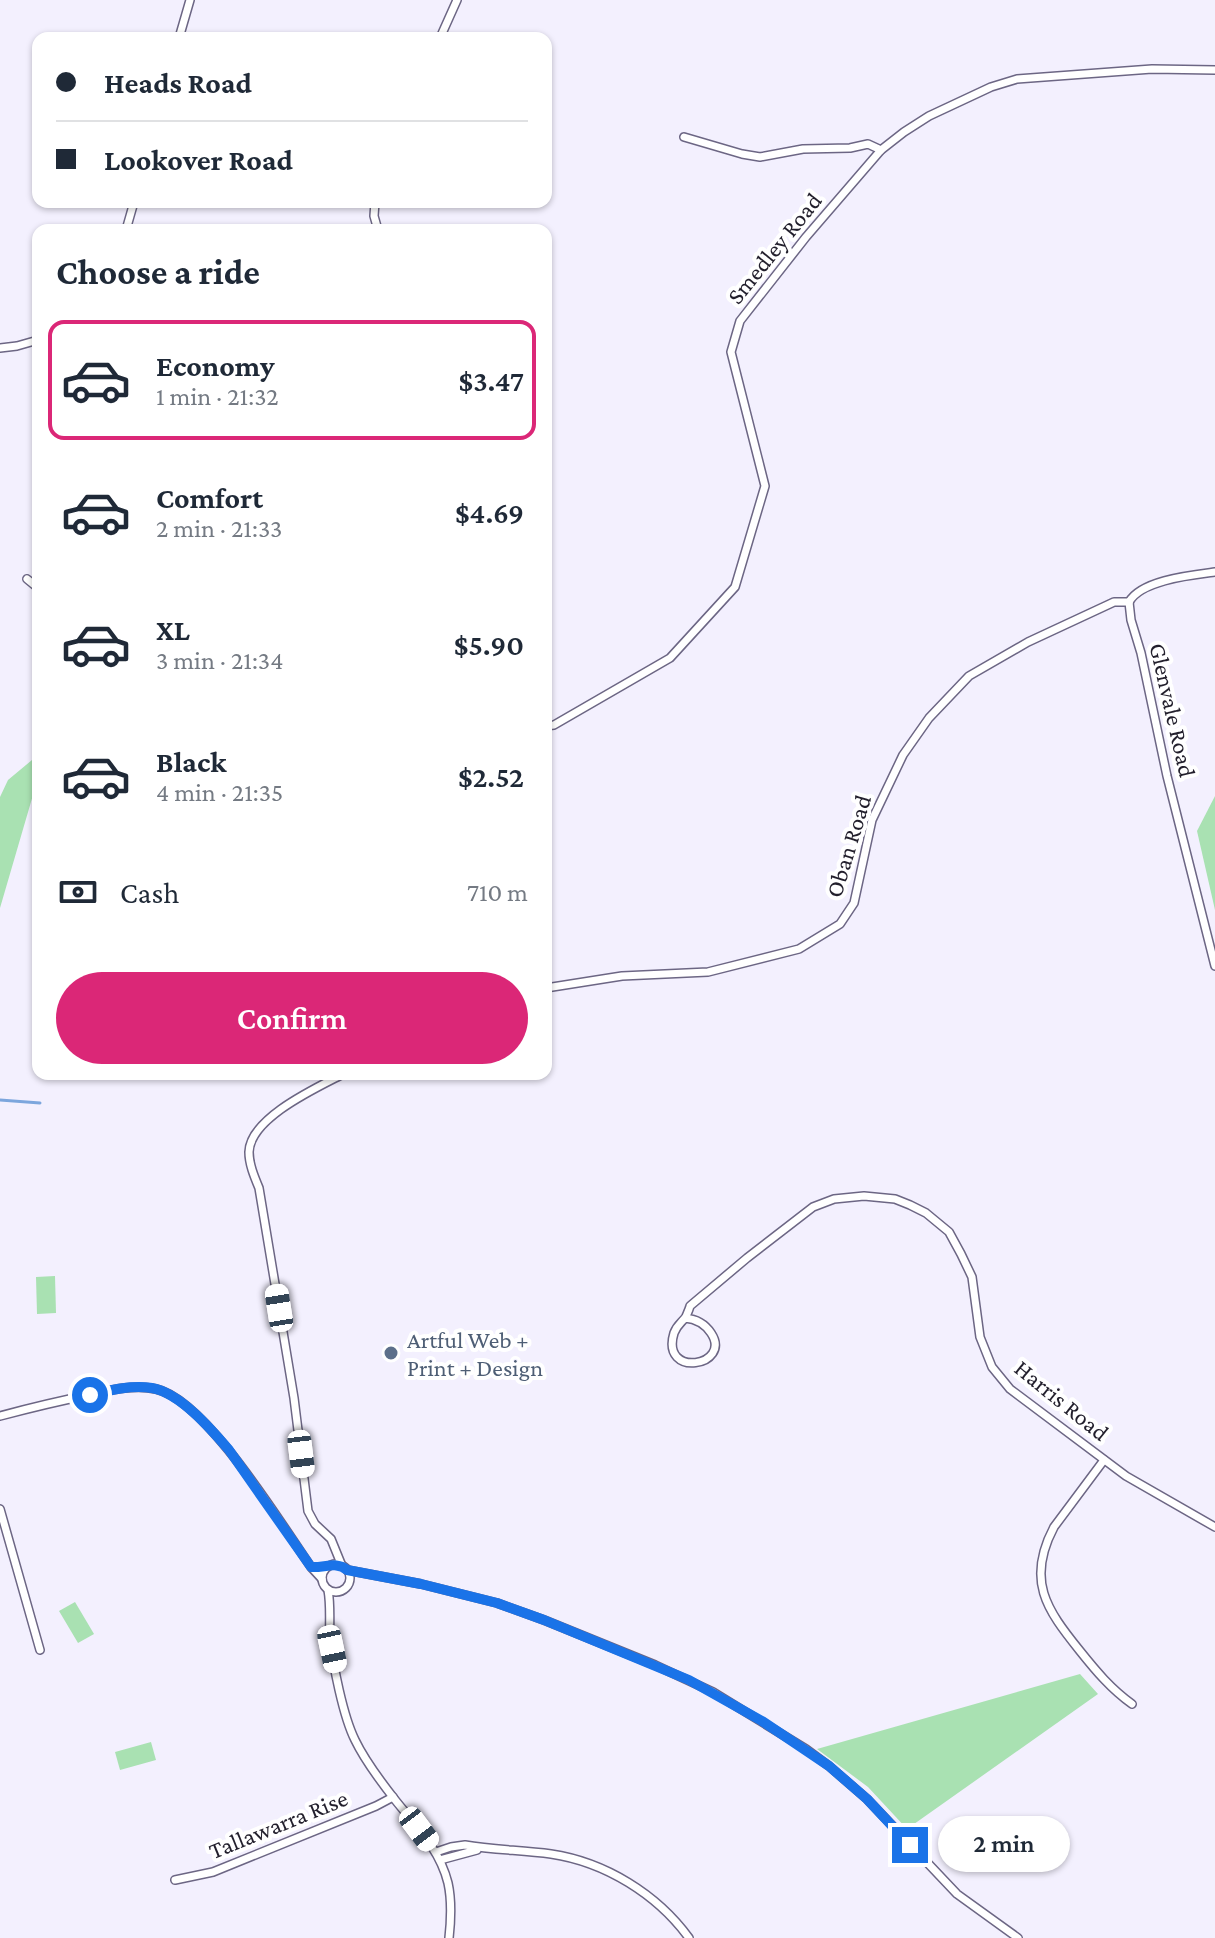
<!DOCTYPE html>
<meta charset="utf-8">
<style>
body{margin:0;font-family:"Crimson Pro",serif;background:#f6f6f7;color:#1f2937;height:100vh;display:flex;flex-direction:column;font-size:30px;white-space:nowrap}
*{box-sizing:border-box;margin:0}
p{font-size:26px;color:#747a83}
.icon{flex:none;width:44px;height:44px;fill:none;stroke:currentColor;stroke-width:2;stroke-linecap:round;stroke-linejoin:round}
.map{position:relative;flex:1;overflow:hidden}
.panel{position:absolute;left:32px;top:224px;width:520px;height:856px;display:flex;flex-direction:column;background:#fff;border-radius:16px;box-shadow:0 2px 6px #0004}
.panel>*{flex:none}
.banner{position:absolute;left:32px;top:32px;width:520px;height:176px;border-radius:16px;box-shadow:0 2px 6px #0004;display:grid;align-content:center;height:176px;padding:0 24px;background:#fff}
.end{position:absolute;width:36px;height:36px;margin:-18px;border:10px solid #1a73e8;background:#fff;box-shadow:0 0 0 4px #fff}
.from{border-radius:50%}
.bubble{position:absolute;height:56px;border-radius:28px;background:#fff;box-shadow:0 2px 6px #0004;font-size:26px;font-weight:600;line-height:56px;text-align:center}
.car{position:absolute;width:24px;height:48px;margin:-24px -12px;border-radius:10px;box-shadow:0 0 6px 2px #0007;background:linear-gradient(#fff 24%,#345 0 40%,#fff 0 76%,#345 0 86%,#fff 0)}
.banner b{display:flex;align-items:center;gap:28px;height:76px;font-size:30px}
.banner b+b{border-top:2px solid #e0e1e3}
.banner i{width:20px;height:20px;background:#1f2937}
ul{padding:0;list-style:none}
li{display:flex;align-items:center;gap:24px;height:120px;margin:0 16px 12px;padding:0 8px;border:4px solid transparent;border-radius:16px}
li div{flex:1}
li b{display:block;font-size:30px}
li em{font-style:normal;font-weight:600}
li.on{border-color:#db2777}
li>.icon{width:72px;height:72px;stroke-width:1.5}
h2{padding:0 24px;font-size:36px;line-height:96px}
.pay{display:flex;align-items:center;gap:20px;height:88px;padding:0 24px;font-size:30px}
.pay p{margin-inline-start:auto}
.action{display:flex;gap:16px;margin-top:auto;padding:16px 24px}
.action a{flex:1;height:92px;border-radius:48px;background:#db2777;color:#fff;font-size:32px;font-weight:600;line-height:92px;text-align:center}
.map>svg:first-child{display:block}
.green{fill:#a9e1b2}
.lines{fill:none;stroke-linecap:round;stroke-linejoin:round}
.stream{stroke:#7ca6dd;stroke-width:3}
.minor-casing{stroke:#6c6684;stroke-width:10}
.minor{stroke:#fff;stroke-width:7}
.route{stroke:#1a73e8;stroke-width:10}
.service-dot{fill:#5c6f8a;stroke:#fff;stroke-width:3}
.labels{text-anchor:middle;dominant-baseline:central;stroke-width:8;stroke-linejoin:round;paint-order:stroke}
.street-label{font-size:24px;fill:#221f2c;stroke:#fff}
.service-label{font-size:24px;fill:#4e5e75;stroke:#fff;text-anchor:start}
</style>
<div class="map">
<svg width="1215" height="1938" viewBox="0 0 1215 1938">
<rect width="100%" height="100%" fill="#f3f0fe"/>
<!-- green -->
<g class="green">
<path d="M 38,755 L 38,791 L 33,795 L 0,908 L 0,797 L 8,780 Z"/>
<path d="M 1215,796 L 1215,910 L 1197,831 Z"/>
<path d="M 55,1276 L 56,1313 L 37,1314 L 36,1277 Z"/>
<path d="M 75,1602 L 94,1634 L 78,1643 L 59,1611 Z"/>
<path d="M 1080,1674 L 1098,1694 L 907,1829 L 868,1787 L 817,1749 Z"/>
<path d="M 151,1742 L 156,1760 L 120,1770 L 115,1752 Z"/>
</g>
<g class="lines">
<!-- stream -->
<path class="stream" d="M 0,1100 L 40,1103"/>
<!-- minor casing -->
<g class="minor-casing">
<g id="minor">
<path d="M 179,38 L 190,0"/>
<path d="M 440,38 L 457,0"/>
<path d="M 684,137 L 742,154 L 760,157 L 803,149 L 850,148 L 868,144 L 881,150"/>
<path d="M 375,202 L 374,216 L 378,230"/>
<path d="M 126,230 L 134,202"/>
<path d="M 0,348 L 17,346 L 38,340"/>
<path d="M 27,579 L 38,588"/>
<path d="M 1129,602 L 1131,620 L 1141,653 L 1167,776 L 1215,966"/>
<path d="M 1129,602 C 1141,580 1192,575 1215,572"/>
<path d="M 546,726 L 554,725 L 670,658 L 735,587 L 765,486 L 731,352 L 740,321 L 806,237 L 881,150 L 904,132 L 929,116 L 991,87 L 1017,79 L 1152,69 L 1215,70"/>
<path d="M 546,988 L 622,976 L 708,972 L 799,949 L 840,924 L 854,903 L 872,820 L 903,755 L 929,718 L 969,676 L 1028,642 L 1114,602 L 1129,602"/>
<path d="M 685,1318 C 696,1319 705,1324 711,1333 C 733,1366 660,1379 674,1333 C 677,1325 681,1323 685,1318 C 686,1317 690,1307 690,1306 L 747,1258 L 813,1207 L 834,1199 L 864,1196 L 895,1199 L 910,1205 L 926,1213 L 949,1232 L 961,1254 L 972,1277 L 980,1337 L 992,1367 L 1010,1389 L 1126,1476 L 1215,1527"/>
<path d="M 0,1416 C 30,1408 59,1401 89,1395 C 111,1390 134,1384 156,1389 C 206,1400 281,1524 311,1567 L 322,1579"/>
<path d="M 1104,1460 L 1054,1527 C 1026,1580 1046,1609 1080,1651 C 1096,1671 1111,1689 1132,1704"/>
<path d="M 0,1509 L 40,1650"/>
<circle cx="336" cy="1578" r="14"/>
<path d="M 342,1566 L 331,1539 L 315,1524 L 308,1511 L 294,1398 L 259,1188 C 254,1176 249,1164 249,1152 C 250,1118 316,1088 343,1074"/>
<path d="M 347,1570 L 421,1584 L 497,1603 L 544,1620 L 655,1665 L 713,1692 L 806,1749 L 829,1766 L 867,1799 L 957,1894 L 1018,1938"/>
<path d="M 328,1590 C 331,1606 329,1622 330,1638 C 333,1665 343,1716 355,1740 C 365,1761 381,1782 396,1801 C 416,1826 440,1850 448,1883 C 452,1901 451,1920 449,1938"/>
<path d="M 436,1852 L 451,1847 L 465,1845 C 493,1850 522,1850 551,1854 C 605,1862 657,1894 689,1938"/>
<path d="M 440,1860 L 477,1850"/>
<path d="M 175,1880 L 213,1872 L 376,1806 L 393,1797"/>
</g>
</g>
<!-- minor -->
<use href="#minor" class="minor"/>
</g>
<g class="lines">
<!-- route -->
<path class="route" d="M 90,1395 C 110,1390 131,1385 152,1388 C 180,1393 211,1429 229,1450 L 311,1567 C 324,1568 337,1561 347,1570 L 421,1584 L 497,1603 L 544,1620 L 689,1680 L 762,1721 L 829,1766 L 867,1799 L 910,1845"/>
</g>
<!-- markers -->
<circle class="service-dot" cx="391" cy="1353" r="8"/>
<g class="labels">
<!-- street labels -->
<g class="street-label">
<text transform="translate(774 248) rotate(-51)">Smedley Road</text>
<text transform="translate(1173 710) rotate(77)">Glenvale Road</text>
<text transform="translate(848 846) rotate(-73)">Oban Road</text>
<text transform="translate(1062 1400) rotate(39)">Harris Road</text>
<text transform="translate(278 1824) rotate(-22)">Tallawarra Rise</text>
</g>
<!-- service labels -->
<g class="service-label">
<text x="407" y="1339">Artful Web +<tspan x="407" dy="28">Print + Design</tspan></text>
</g>
</g>
</svg>
<i class="end from" style="left:90px;top:1395px"></i>
<i class="end" style="left:910px;top:1845px"></i>
<div class="bubble" style="left:938px;top:1816px;width:132px">2 min</div>
<i class="car" style="left:279px;top:1308px;rotate:351deg"></i>
<i class="car" style="left:301px;top:1454px;rotate:173deg"></i>
<i class="car" style="left:332px;top:1649px;rotate:168deg"></i>
<i class="car" style="left:419px;top:1829px;rotate:143deg"></i>
<div class="banner">
<b><i class="from"></i>Heads Road</b>
<b><i></i>Lookover Road</b>
</div>
<section class="panel">
<h2>Choose a ride</h2>
<ul>
<li class="on"><svg class="icon" aria-label="car" viewBox="0 0 24 24"><path d="M5 17H2v-5l4-1 3-4h7l3 4 3 1v5h-3M9 17h6M6 11h13"/><circle cx="7" cy="17" r="2"/><circle cx="17" cy="17" r="2"/></svg><div><b>Economy</b><p>1 min · 21:32</p></div><em>$3.47</em></li>
<li><svg class="icon" aria-label="car" viewBox="0 0 24 24"><path d="M5 17H2v-5l4-1 3-4h7l3 4 3 1v5h-3M9 17h6M6 11h13"/><circle cx="7" cy="17" r="2"/><circle cx="17" cy="17" r="2"/></svg><div><b>Comfort</b><p>2 min · 21:33</p></div><em>$4.69</em></li>
<li><svg class="icon" aria-label="car" viewBox="0 0 24 24"><path d="M5 17H2v-5l4-1 3-4h7l3 4 3 1v5h-3M9 17h6M6 11h13"/><circle cx="7" cy="17" r="2"/><circle cx="17" cy="17" r="2"/></svg><div><b>XL</b><p>3 min · 21:34</p></div><em>$5.90</em></li>
<li><svg class="icon" aria-label="car" viewBox="0 0 24 24"><path d="M5 17H2v-5l4-1 3-4h7l3 4 3 1v5h-3M9 17h6M6 11h13"/><circle cx="7" cy="17" r="2"/><circle cx="17" cy="17" r="2"/></svg><div><b>Black</b><p>4 min · 21:35</p></div><em>$2.52</em></li>
</ul>
<div class="pay"><svg class="icon" aria-label="cash" viewBox="0 0 24 24"><path d="M3 7h18v10H3z"/><circle cx="12" cy="12" r="2"/></svg>Cash<p>710 m</p></div>
<div class="action"><a>Confirm</a></div>
</section>
</div>
